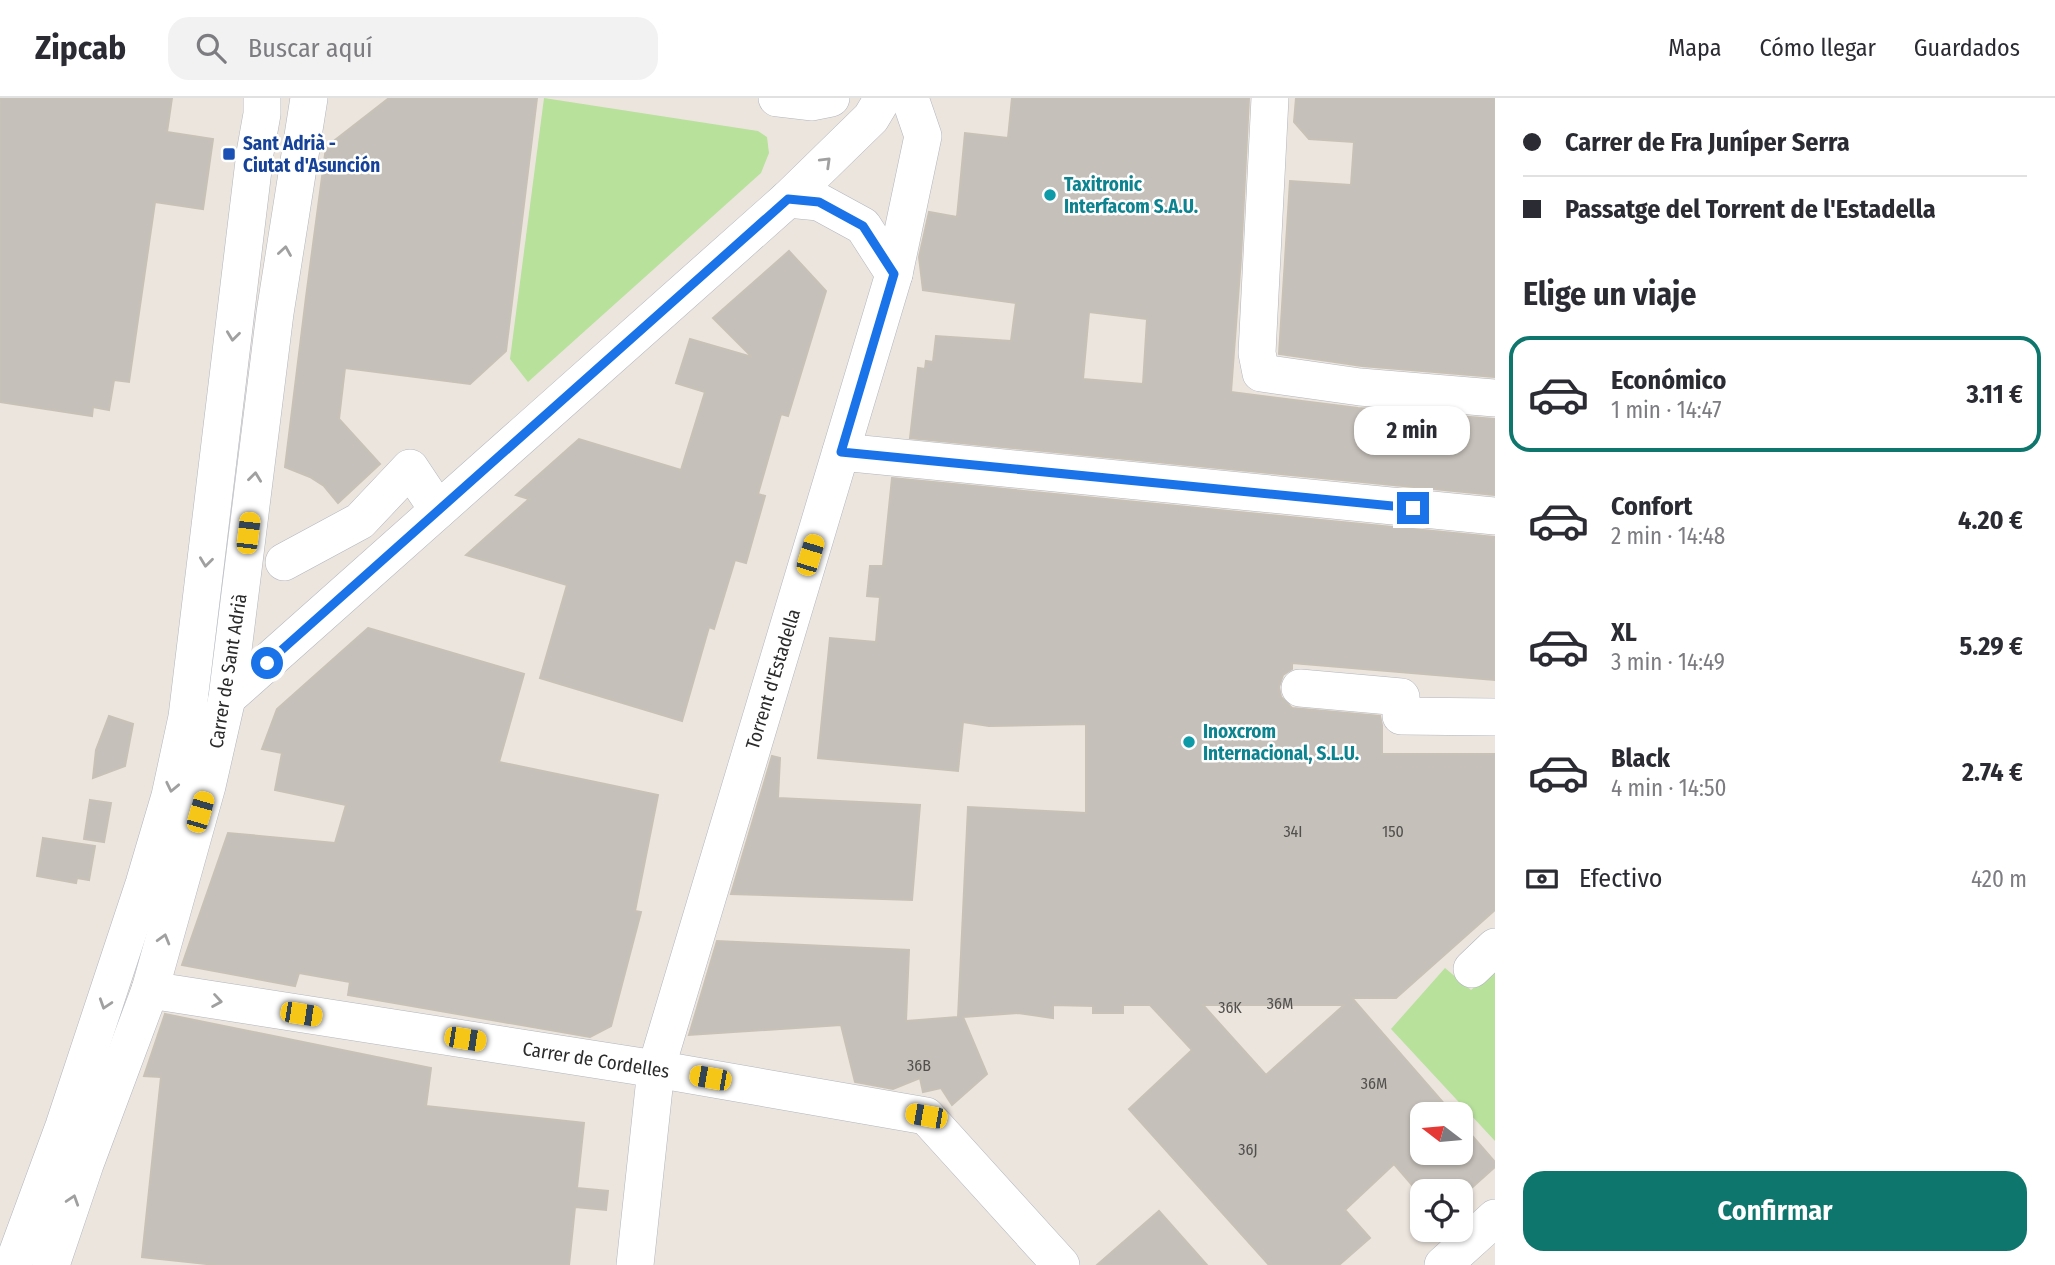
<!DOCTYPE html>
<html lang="es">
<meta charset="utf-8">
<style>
body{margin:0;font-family:"Fira Sans Condensed",sans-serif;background:#f2f2f3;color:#2b2b33;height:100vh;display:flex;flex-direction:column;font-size:26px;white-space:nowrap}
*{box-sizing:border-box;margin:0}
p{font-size:23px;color:#7c7c81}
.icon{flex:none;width:38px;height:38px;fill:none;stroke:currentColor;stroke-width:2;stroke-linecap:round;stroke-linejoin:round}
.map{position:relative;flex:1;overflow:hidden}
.sheet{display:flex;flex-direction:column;background:#fff;width:560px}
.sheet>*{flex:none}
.hud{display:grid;align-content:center;height:154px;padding:0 28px;background:#fff}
.needle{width:46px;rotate:286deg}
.controls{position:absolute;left:1410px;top:1004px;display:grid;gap:14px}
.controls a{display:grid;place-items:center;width:63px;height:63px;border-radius:14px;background:#fff;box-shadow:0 2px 5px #0004;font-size:35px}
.end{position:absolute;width:32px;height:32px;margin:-16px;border:9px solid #1a73e8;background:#fff;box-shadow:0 0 0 4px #fff}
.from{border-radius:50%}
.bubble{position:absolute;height:49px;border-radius:21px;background:#fff;box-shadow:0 2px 5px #0004;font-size:23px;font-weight:700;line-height:49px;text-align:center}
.car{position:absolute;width:21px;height:42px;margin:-21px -10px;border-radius:9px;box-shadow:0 0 5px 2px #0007;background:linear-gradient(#f5c518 24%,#345 0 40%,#f5c518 0 76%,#345 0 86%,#f5c518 0)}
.hud b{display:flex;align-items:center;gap:24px;height:66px;font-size:26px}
.hud b+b{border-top:2px solid #e1e1e2}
.hud i{width:18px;height:18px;background:#2b2b33}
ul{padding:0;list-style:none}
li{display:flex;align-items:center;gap:21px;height:116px;margin:0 14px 10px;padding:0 14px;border:4px solid transparent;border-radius:21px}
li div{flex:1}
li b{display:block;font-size:26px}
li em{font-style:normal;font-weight:700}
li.active{border-color:#0f766e}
li>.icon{width:63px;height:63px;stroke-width:1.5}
h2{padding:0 28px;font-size:32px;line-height:84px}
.pay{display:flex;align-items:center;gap:18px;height:77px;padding:0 28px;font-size:26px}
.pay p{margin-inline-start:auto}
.button{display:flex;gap:14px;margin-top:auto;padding:14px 28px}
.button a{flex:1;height:80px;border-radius:21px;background:#0f766e;color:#fff;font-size:28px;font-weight:700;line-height:80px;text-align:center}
header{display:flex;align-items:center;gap:42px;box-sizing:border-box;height:98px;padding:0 35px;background:#fff;border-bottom:2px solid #e1e1e2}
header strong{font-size:33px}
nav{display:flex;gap:38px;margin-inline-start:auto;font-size:24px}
.search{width:490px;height:63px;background:#f2f2f3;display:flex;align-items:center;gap:18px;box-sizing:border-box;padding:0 24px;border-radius:21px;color:#7c7c81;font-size:26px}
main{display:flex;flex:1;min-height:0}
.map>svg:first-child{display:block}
.green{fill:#b8e19c}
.building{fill:#c5c0b9;stroke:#c8c1b7;stroke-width:2;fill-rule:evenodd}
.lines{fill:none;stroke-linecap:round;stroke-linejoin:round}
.minor-casing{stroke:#b1b5be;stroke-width:38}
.minor{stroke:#fff;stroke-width:37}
.oneway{stroke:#a0a0a0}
.route{stroke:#1a73e8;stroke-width:9}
.transit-dot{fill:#1a4fb4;stroke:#fff;stroke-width:2.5}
.culture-dot{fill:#0f9aa8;stroke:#fff;stroke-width:2.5}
.labels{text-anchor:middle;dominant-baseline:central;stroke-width:5;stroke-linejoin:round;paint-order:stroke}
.number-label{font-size:16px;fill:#52504e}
.transit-label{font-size:19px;font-weight:bold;fill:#164399;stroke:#fff;text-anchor:start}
.culture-label{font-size:19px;font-weight:bold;fill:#0d838f;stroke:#fff;text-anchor:start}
.street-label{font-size:19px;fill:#2b2b2b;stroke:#fff}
</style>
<header>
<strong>Zipcab</strong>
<div class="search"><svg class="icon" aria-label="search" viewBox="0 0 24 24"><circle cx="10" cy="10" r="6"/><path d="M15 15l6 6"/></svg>Buscar aquí</div>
<nav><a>Mapa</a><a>Cómo llegar</a><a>Guardados</a></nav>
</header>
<main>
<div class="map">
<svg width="1495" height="1167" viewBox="0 0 1495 1167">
<rect width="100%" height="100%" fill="#ece5de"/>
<!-- green -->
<g class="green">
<path d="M 544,0 L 758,33 L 767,39 L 769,55 L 761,75 L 528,284 L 510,261 Z"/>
<path d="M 1445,870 L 1471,892 L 1495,873 L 1495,1043 L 1391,931 Z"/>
</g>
<!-- building -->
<g class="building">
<path d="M 0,0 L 172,0 L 167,34 L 213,41 L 203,111 L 155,104 L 129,284 L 114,282 L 109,312 L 93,309 L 92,318 L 0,304 Z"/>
<path d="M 389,0 L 537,0 L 506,253 L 470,286 L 345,270 L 339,321 L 380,366 L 338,405 L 324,388 L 310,379 L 285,369 L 306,199 L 326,49 Z"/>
<path d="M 1012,0 L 1249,0 L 1241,160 L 1231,294 L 1358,310 L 1495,321 L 1495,397 L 910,340 L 918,270 L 925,271 L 926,263 L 933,264 L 936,238 L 1011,243 L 1016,205 L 923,192 L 919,159 L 929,114 L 957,119 L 965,35 L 1008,40 ZM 1089,214 L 1147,221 L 1143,286 L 1083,281 Z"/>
<path d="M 1296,0 L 1495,0 L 1495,279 L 1362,268 L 1279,256 L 1290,83 L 1351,87 L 1354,44 L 1309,41 L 1294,24 Z"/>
<path d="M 789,153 L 826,193 L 788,318 L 781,316 L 758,396 L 765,398 L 746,465 L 735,462 L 714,531 L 709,529 L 682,623 L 540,580 L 567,487 L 466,457 L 529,401 L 516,397 L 579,341 L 681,372 L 705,294 L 676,285 L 690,241 L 752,259 L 713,220 Z"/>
<path d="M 892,380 L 1495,439 L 1495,582 L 1292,565 L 1292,571 L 1283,577 L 1279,589 L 1281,599 L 1292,610 L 1380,618 L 1382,627 L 1382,656 L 1495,656 L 1495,812 L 1396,900 L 1352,900 L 1454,1017 L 1423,1017 L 1423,1055 L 1461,1055 L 1461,1025 L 1495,1064 L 1495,1069 L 1467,1094 L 1418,1094 L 1394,1066 L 1345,1112 L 1370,1140 L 1339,1167 L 1269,1167 L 1129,1011 L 1192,952 L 1150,907 L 1123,907 L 1123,915 L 1093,915 L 1093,908 L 1053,907 L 1053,920 L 1018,915 L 963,919 L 987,976 L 952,1007 L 941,990 L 923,994 L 920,980 L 893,991 L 855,984 L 841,927 L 689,937 L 717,843 L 909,852 L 906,923 L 958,919 L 968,709 L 1086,715 L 1086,626 L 989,628 L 963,624 L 958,673 L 818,660 L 830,540 L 876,544 L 880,499 L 867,498 L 870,468 L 883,468 ZM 1203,907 L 1344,907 L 1266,977 Z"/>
<path d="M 368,530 L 524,576 L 499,664 L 658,697 L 635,813 L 641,814 L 611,928 L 590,939 L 348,897 L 350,884 L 299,875 L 295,888 L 182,867 L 228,735 L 335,745 L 346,707 L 275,692 L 282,655 L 262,651 L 277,611 Z"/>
<path d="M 109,618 L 133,626 L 125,668 L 93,680 L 96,652 Z"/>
<path d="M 772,658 L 780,660 L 778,700 L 920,707 L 912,802 L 731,796 Z"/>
<path d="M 90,702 L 111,705 L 104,744 L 84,741 Z"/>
<path d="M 43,740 L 95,748 L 89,782 L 77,780 L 76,785 L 37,778 Z"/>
<path d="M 165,916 L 431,970 L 426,1008 L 584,1025 L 577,1090 L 608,1093 L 606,1112 L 575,1109 L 569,1167 L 216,1167 L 142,1159 L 161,979 L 144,978 Z"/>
<path d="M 1159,1113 L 1207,1167 L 1097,1167 Z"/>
</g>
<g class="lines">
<!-- minor casing -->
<g class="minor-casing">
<g id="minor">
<path d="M 777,0 L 811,4 L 831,0"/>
<path d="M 1270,0 L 1257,255 L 1261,275 L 1360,289 L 1495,300"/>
<path d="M 788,101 L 819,104 L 863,128 L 894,176"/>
<path d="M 841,354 L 1495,418"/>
<path d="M 284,464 L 360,423 L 410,370 L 438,412"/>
<path d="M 1300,590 L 1401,599 L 1401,618 L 1495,619"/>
<path d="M 227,600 L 788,101 L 871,20 L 883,0"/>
<path d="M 1472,871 L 1495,849"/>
<path d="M 150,892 L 656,971 L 926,1018 L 1061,1167"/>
<path d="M 13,1167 L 64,1028 L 144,786 L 170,698 L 187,619 L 255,55 L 262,16 L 262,0"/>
<path d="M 51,1167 L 85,1066 L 150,892 L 207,688 L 227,600 L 275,215 L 309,0"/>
<path d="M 635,1167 L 656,971 L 894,176 L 923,38 L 910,0"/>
<path d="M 1443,1167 L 1495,1120"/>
</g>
</g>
<!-- minor -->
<use href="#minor" class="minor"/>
</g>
<!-- one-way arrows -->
<defs><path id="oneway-chevron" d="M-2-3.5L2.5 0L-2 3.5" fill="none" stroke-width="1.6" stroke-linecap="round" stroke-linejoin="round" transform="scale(1.75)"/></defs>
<g class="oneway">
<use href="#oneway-chevron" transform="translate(826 64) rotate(-44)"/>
<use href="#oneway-chevron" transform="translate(285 153) rotate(-81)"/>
<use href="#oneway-chevron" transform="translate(233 238) rotate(97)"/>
<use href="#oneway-chevron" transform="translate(255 379) rotate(-83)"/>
<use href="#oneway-chevron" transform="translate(206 464) rotate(97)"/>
<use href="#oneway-chevron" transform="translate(172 689) rotate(102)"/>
<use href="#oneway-chevron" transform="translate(164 841) rotate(-74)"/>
<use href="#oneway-chevron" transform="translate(217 903) rotate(9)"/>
<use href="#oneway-chevron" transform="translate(105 906) rotate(108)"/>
<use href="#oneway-chevron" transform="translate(73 1102) rotate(-72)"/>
</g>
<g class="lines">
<!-- route -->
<path class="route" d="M 267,565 L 788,101 L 819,104 L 863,128 L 894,176 L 841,354 L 1413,410"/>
</g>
<!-- markers -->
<rect class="transit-dot" x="222" y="49" width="14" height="14" rx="3.5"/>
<g class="culture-dot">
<circle cx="1050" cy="97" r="7"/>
<circle cx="1189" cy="644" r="7"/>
</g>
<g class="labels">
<!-- number labels -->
<g class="number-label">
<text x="1293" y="733">34I</text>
<text x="1393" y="733">150</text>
<text x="1280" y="905">36M</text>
<text x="1230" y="909">36K</text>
<text x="919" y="967">36B</text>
<text x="1374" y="985">36M</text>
<text x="1248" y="1051">36J</text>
</g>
<!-- transit labels -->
<g class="transit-label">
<text x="243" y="45">Sant Adrià -<tspan x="243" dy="22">Ciutat d'Asunción</tspan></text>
</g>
<!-- culture labels -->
<g class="culture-label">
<text x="1064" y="86">Taxitronic<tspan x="1064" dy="22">Interfacom S.A.U.</tspan></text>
<text x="1203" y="633">Inoxcrom<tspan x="1203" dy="22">Internacional, S.L.U.</tspan></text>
</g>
<!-- street labels -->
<g class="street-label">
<text transform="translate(228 573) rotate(-81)">Carrer de Sant Adrià</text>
<text transform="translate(773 581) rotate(-73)">Torrent d'Estadella</text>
<text transform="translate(596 962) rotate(9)">Carrer de Cordelles</text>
</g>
</g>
</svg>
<div class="controls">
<a><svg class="needle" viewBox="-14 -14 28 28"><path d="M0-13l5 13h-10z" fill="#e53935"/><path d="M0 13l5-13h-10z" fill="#7c7c81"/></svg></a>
<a><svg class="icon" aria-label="locate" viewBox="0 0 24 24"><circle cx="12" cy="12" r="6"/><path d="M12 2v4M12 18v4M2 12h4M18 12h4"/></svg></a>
</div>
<i class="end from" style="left:267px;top:565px"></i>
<i class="end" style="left:1413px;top:410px"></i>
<div class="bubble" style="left:1354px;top:308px;width:116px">2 min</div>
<i class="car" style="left:248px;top:435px;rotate:7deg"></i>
<i class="car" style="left:810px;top:457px;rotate:17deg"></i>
<i class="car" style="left:200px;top:714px;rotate:16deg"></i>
<i class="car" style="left:301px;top:916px;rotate:99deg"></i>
<i class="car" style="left:465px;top:941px;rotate:99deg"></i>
<i class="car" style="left:710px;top:980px;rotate:280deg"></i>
<i class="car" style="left:926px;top:1018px;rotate:280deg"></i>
</div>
<section class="sheet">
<div class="hud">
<b><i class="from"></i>Carrer de Fra Juníper Serra</b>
<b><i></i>Passatge del Torrent de l'Estadella</b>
</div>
<h2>Elige un viaje</h2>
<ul>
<li class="active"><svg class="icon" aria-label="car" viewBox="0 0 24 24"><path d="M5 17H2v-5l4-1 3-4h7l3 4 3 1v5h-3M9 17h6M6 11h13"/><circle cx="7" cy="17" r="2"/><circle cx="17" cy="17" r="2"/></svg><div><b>Económico</b><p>1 min · 14:47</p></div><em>3.11 €</em></li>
<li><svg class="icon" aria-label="car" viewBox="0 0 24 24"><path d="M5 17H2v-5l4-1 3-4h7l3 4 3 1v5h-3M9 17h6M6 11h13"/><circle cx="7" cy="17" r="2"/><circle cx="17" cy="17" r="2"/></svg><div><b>Confort</b><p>2 min · 14:48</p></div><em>4.20 €</em></li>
<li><svg class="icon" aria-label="car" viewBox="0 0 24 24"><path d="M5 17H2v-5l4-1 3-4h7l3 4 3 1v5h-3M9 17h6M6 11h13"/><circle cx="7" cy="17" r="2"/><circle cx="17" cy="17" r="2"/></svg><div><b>XL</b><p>3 min · 14:49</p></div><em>5.29 €</em></li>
<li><svg class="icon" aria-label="car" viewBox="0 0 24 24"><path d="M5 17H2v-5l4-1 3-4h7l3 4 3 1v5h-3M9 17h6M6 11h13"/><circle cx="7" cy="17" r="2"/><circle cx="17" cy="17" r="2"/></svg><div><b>Black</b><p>4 min · 14:50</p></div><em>2.74 €</em></li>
</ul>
<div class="pay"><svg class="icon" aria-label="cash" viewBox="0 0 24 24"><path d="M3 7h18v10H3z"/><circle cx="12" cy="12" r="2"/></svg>Efectivo<p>420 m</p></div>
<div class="button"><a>Confirmar</a></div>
</section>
</main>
